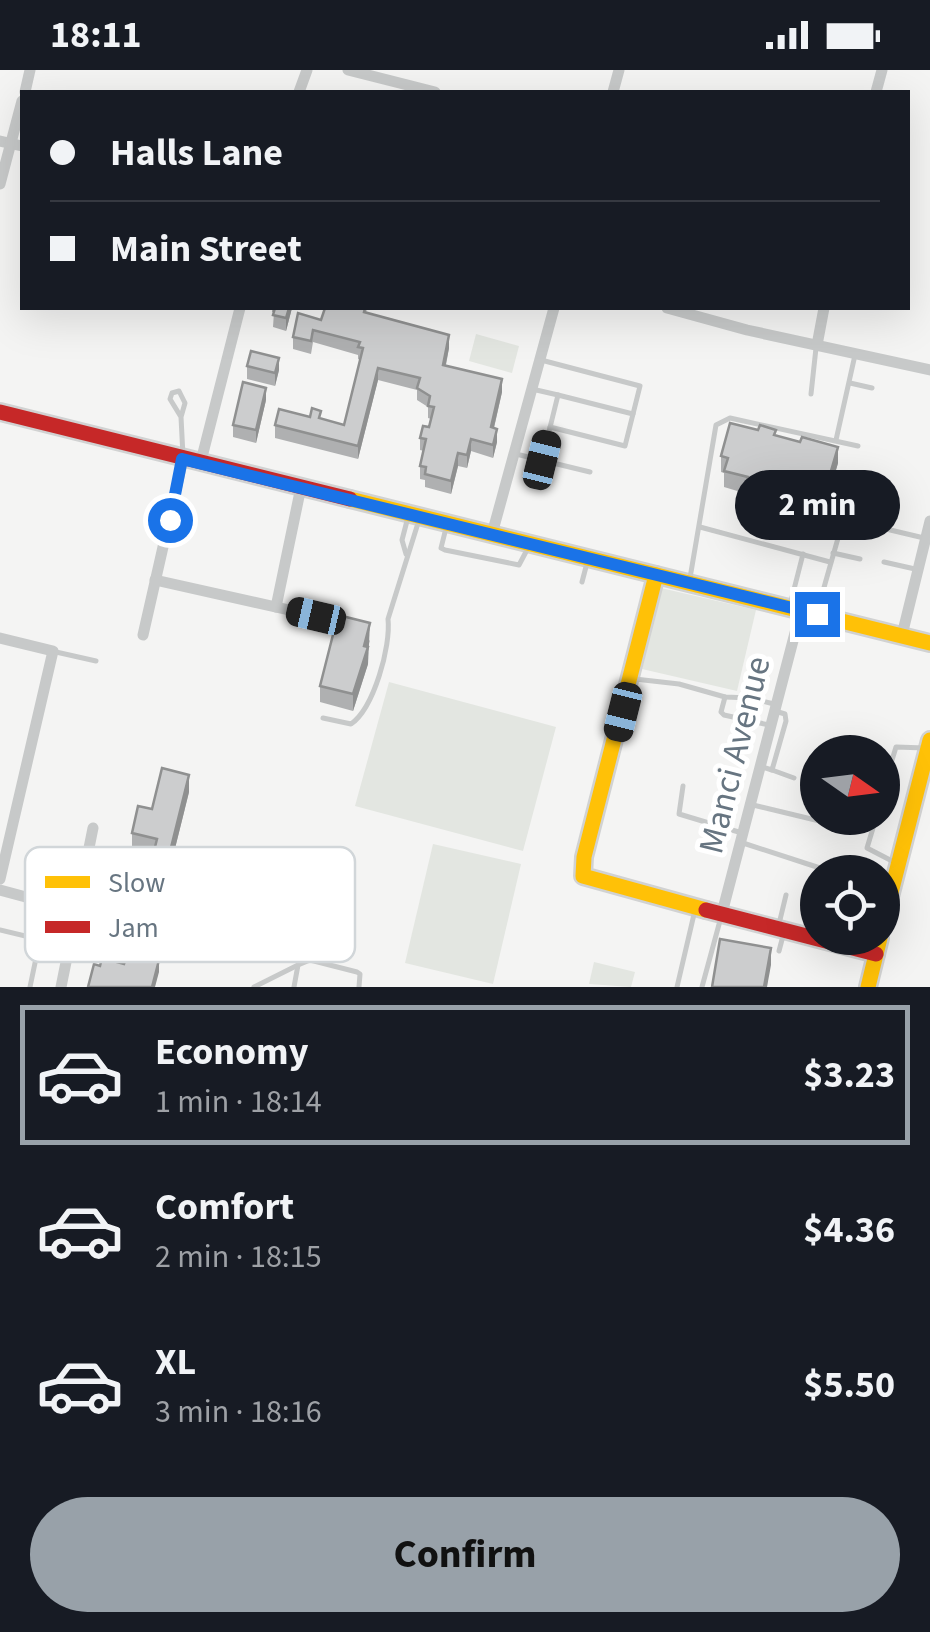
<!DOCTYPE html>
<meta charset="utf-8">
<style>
body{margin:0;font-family:"Source Sans 3",sans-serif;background:#242831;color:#f1f3f6;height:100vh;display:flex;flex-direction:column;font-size:38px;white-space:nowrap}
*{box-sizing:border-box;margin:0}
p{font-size:32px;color:#9ea1a6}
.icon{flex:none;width:55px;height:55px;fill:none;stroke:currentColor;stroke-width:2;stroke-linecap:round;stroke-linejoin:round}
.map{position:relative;height:917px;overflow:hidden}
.drawer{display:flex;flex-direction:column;background:#171b24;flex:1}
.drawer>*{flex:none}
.guide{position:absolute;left:20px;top:20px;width:890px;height:220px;border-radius:0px;box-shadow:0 10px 40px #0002;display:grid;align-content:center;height:220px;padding:0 30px;background:#171b24}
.needle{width:65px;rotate:104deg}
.fabs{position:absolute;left:800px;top:665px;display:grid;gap:20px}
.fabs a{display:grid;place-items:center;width:100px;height:100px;border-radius:50%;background:#171b24;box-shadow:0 10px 40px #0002;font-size:50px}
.end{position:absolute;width:45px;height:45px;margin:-22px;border:12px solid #1a73e8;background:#fff;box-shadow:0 0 0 5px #fff}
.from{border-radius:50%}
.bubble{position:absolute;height:70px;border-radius:35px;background:#171b24;box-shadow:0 10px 40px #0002;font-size:32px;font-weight:700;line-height:70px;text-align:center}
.car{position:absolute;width:30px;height:60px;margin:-30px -15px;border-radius:12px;box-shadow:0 0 8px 2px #0007;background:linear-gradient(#222 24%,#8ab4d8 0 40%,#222 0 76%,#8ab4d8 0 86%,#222 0)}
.guide b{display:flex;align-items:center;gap:35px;height:95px;font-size:38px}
.guide b+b{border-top:2px solid #363941}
.guide i{width:25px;height:25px;background:#f1f3f6}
ul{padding:18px 0 0;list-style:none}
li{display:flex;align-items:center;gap:30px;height:140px;margin:0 20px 15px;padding:0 10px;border:5px solid transparent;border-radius:0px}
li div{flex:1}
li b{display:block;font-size:38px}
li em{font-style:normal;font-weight:700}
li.active{border-color:#98a1a9}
li>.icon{width:90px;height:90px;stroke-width:1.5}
.cta{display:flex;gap:20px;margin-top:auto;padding:20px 30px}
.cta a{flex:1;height:115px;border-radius:60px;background:#98a1a9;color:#111;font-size:40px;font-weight:700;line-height:115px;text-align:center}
.status{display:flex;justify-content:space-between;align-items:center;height:70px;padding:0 50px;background:#171b24;direction:ltr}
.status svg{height:28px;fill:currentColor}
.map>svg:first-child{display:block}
.green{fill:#e3e6e1}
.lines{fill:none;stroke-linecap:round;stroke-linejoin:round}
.slow-casing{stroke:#d1d2d2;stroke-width:20}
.jam-casing{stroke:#d1d2d2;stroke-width:20}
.lane{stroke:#c7c9c9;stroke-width:5}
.street{stroke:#c7c9c9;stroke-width:11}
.slow{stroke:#ffc107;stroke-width:15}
.jam{stroke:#c62828;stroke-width:15}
.wall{fill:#afb0b1}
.shaded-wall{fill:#8f9090}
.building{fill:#cccdce;stroke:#8f9090;stroke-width:2.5}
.route{stroke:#1a73e8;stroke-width:12}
.labels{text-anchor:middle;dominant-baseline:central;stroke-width:10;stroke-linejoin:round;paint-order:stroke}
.street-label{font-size:35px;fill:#677581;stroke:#fff}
.key{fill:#fff;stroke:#d1d6d9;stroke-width:2.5}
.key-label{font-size:28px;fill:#677581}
</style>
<div class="status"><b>18:11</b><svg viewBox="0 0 49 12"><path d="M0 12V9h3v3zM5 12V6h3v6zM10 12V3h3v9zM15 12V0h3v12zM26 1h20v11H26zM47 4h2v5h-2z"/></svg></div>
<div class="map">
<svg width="930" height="917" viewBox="0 0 930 917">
<rect width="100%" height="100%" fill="#f4f4f3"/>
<!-- green -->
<g class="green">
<path d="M 476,264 L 519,276 L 512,303 L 469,291 Z"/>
<path d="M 661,518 L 756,540 L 737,621 L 642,599 Z"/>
<path d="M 389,612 L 556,657 L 523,781 L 355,736 Z"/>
<path d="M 433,774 L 521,794 L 493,914 L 405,893 Z"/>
<path d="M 594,892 L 635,902 L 631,917 L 589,914 Z"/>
</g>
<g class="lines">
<!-- slow casing -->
<g class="slow-casing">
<g id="slow">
<path d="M 350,429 L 930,573"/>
<path d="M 656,505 L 584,787 L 583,806 L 706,840"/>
<path d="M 882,858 L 930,670"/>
<path d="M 868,917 L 880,868"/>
</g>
</g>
<!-- jam casing -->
<g class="jam-casing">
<g id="jam">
<path d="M 0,342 L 350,429"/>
<path d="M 706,840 L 876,884"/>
</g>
</g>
<!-- lane -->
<g class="lane">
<path d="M 541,290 L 640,316 L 625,376 L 550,357"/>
<path d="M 850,313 L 872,318"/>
<path d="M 532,319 L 558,325"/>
<path d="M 811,324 L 816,278"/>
<path d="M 181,347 L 170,329 L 172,323 L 179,321 L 185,333 L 181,347 L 183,386"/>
<path d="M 836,370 L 855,285"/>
<path d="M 516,384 L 590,402"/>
<path d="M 542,390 L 558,325 L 633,344"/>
<path d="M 868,431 L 873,409"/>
<path d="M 844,449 L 924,468"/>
<path d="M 447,454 L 441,478 L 445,480 L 519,495 L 528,478"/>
<path d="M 700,457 L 830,492"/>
<path d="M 833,483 L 860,489"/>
<path d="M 406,484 L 402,470 L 408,447"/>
<path d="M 884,492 L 915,499"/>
<path d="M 690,508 L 716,355 L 730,348 L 858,376"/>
<path d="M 582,512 L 587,493"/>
<path d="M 790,535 L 803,484"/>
<path d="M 817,542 L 850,426 L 868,431 L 862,454"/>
<path d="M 56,582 L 96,591"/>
<path d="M 635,609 L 679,614 L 725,627 L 750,628 L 774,634"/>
<path d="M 725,627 L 721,642 L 724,645 L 769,655"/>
<path d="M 323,648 L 351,654 C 374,638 391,576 388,549 L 419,450"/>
<path d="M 762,697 L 772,700 L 786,651 L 785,644 L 775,641"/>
<path d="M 772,700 L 794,708"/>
<path d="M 683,716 L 679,744 L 742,763"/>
<path d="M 882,723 L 896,677 L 925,678"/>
<path d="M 753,735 L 832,754"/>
<path d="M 876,748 L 867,778 L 894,792"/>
<path d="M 743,773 L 820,798"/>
<path d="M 833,801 L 838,802"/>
<path d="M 779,854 L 786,825"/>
<path d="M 0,860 L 67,876"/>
<path d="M 779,881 L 784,862"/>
<path d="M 30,917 L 40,869"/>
<path d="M 254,917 L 298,895"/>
<path d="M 294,917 L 298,895 L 310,890 L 357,902 L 360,904 L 359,917"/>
<path d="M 677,917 L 695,840"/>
<path d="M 702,917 L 721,847"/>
</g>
<!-- street -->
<g class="street">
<path d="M 348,0 L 435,22"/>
<path d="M 25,22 L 30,0"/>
<path d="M 299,22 L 307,0"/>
<path d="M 613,22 L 619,0"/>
<path d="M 876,22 L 882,0"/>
<path d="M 0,71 L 22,76"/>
<path d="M 0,114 L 22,31"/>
<path d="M 667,238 L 747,260 L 930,300"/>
<path d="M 817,275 L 824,238"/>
<path d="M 201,391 L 240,238"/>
<path d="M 492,464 L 554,238"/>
<path d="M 155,510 L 316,546"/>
<path d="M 276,537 L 301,417"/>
<path d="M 143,565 L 183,389"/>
<path d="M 902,565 L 930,451"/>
<path d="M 0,568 L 53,581 L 0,809"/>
<path d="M 0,820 L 78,841"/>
<path d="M 722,843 L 801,540"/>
<path d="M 61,917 L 93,758"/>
</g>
<!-- slow -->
<use href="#slow" class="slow"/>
<!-- jam -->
<use href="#jam" class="jam"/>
</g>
<!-- wall -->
<g class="wall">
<path d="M 272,238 L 292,238 L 286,261 L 273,257 L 274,242 L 272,242 Z"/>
<path d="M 367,238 L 366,243 L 449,278 L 446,295 L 502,322 L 494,358 L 497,372 L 493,388 L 471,381 L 467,398 L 458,396 L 451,424 L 425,417 L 425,410 L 420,409 L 420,396 L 424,381 L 420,380 L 420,368 L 429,357 L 431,349 L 428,348 L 428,337 L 417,330 L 417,320 L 378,310 L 358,389 L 275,368 L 275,355 L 321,349 L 344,355 L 360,290 L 358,289 L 358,285 L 313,272 L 311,284 L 293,279 L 293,267 L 321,250 Z"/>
<path d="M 247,296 L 279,300 L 275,316 L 247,309 Z"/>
<path d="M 266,330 L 256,373 L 233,367 L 233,355 Z"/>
<path d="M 758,360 L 776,365 L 838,393 L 818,462 L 743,442 L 744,423 L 724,417 L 724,403 L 721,402 L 721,386 Z"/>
<path d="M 370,570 L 368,578 L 368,594 L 353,641 L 320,632 L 320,616 Z"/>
<path d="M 189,722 L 154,863 L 115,849 L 115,833 L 144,803 L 153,785 L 132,779 L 132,763 L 152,739 Z"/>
</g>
<!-- shaded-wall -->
<g class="shaded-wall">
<path d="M 289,238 L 292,238 L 286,261 L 286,248 Z"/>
<path d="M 449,265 L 449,278 L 443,308 L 443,295 Z"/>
<path d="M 279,288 L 279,300 L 275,316 L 275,303 Z"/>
<path d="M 378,298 L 378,310 L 358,389 L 358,376 Z"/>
<path d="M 502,309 L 502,322 L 491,370 L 491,357 Z"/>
<path d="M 266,318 L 266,330 L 256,373 L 256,360 Z"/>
<path d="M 497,359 L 497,372 L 493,388 L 493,375 Z"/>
<path d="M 471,369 L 471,381 L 467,398 L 467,385 Z"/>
<path d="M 838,377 L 838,393 L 818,462 L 818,445 Z"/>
<path d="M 458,383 L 458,396 L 451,424 L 451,411 Z"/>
<path d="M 370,553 L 368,594 L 353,641 L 353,624 Z"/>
<path d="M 189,705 L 189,722 L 154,863 L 154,846 Z"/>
<path d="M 771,878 L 771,895 L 767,917 L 764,917 Z"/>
<path d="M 159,890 L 159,902 L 155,917 L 152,917 Z"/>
</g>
<!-- building -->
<g class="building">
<path d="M 275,238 L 289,238 L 286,248 L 273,245 Z"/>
<path d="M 325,238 L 365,238 L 364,242 L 449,265 L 443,295 L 502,309 L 491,357 L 497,359 L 493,375 L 471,369 L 467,385 L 458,383 L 451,411 L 425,404 L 426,397 L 420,396 L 426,369 L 420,368 L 423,356 L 429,357 L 434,337 L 428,336 L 430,326 L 417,318 L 420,308 L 378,298 L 358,376 L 275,355 L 279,339 L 310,347 L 312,338 L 321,341 L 319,348 L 344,355 L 363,278 L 358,277 L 360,272 L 313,260 L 311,271 L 293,267 L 298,243 L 321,250 Z"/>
<path d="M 251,281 L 279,288 L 275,303 L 247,296 Z"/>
<path d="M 243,312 L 266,318 L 256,360 L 233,355 Z"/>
<path d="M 730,353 L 758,360 L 760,355 L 776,360 L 774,365 L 800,372 L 802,367 L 838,377 L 818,445 L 743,426 L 748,407 L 724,401 L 728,388 L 721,386 Z"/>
<path d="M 338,545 L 370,553 L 364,576 L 368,577 L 353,624 L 320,616 Z"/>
<path d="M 162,698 L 189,705 L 154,846 L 115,833 L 125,799 L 144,803 L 149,785 L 153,785 L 157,769 L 132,763 L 138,736 L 152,739 Z"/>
<path d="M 720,869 L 771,878 L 764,917 L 712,917 Z"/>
<path d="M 128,882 L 159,890 L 152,917 L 88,917 L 94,894 L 100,896 L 102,888 L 124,894 Z"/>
</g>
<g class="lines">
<!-- route -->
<path class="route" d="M 170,450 L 182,389 L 817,544"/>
</g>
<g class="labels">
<!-- street labels -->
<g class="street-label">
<text transform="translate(735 685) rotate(-76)">Manci Avenue</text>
</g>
</g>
<!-- legend -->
<rect x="25" y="777" width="330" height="115" rx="15" class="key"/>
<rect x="45" y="806" width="45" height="12" fill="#ffc107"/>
<rect x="45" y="851" width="45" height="12" fill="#c62828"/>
<g class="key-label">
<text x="108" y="822">Slow</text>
<text x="108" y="867">Jam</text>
</g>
</svg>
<div class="fabs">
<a><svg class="needle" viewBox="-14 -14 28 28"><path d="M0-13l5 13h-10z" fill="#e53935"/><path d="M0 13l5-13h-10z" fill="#9ea1a6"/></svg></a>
<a><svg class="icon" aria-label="locate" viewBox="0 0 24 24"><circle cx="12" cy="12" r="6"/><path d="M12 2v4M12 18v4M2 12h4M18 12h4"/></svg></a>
</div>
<i class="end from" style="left:170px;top:450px"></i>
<i class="end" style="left:817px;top:544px"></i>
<div class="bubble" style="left:735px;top:400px;width:165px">2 min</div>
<i class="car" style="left:542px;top:390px;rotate:14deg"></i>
<i class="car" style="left:316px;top:546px;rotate:283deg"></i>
<i class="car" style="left:623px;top:642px;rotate:194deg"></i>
<div class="guide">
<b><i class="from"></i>Halls Lane</b>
<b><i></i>Main Street</b>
</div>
</div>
<section class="drawer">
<ul>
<li class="active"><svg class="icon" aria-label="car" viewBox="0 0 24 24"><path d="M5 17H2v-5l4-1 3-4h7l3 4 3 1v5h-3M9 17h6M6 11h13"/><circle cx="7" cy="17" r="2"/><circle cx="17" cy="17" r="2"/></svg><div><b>Economy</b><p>1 min · 18:14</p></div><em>$3.23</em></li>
<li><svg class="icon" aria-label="car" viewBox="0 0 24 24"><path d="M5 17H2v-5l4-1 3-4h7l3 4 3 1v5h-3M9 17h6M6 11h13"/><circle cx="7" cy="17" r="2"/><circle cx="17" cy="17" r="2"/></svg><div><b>Comfort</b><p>2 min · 18:15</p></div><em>$4.36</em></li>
<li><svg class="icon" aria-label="car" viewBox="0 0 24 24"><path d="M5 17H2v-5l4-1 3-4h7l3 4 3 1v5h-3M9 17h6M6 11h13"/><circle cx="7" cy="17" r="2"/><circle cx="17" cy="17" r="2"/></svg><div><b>XL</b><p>3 min · 18:16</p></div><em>$5.50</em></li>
</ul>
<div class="cta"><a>Confirm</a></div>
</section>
